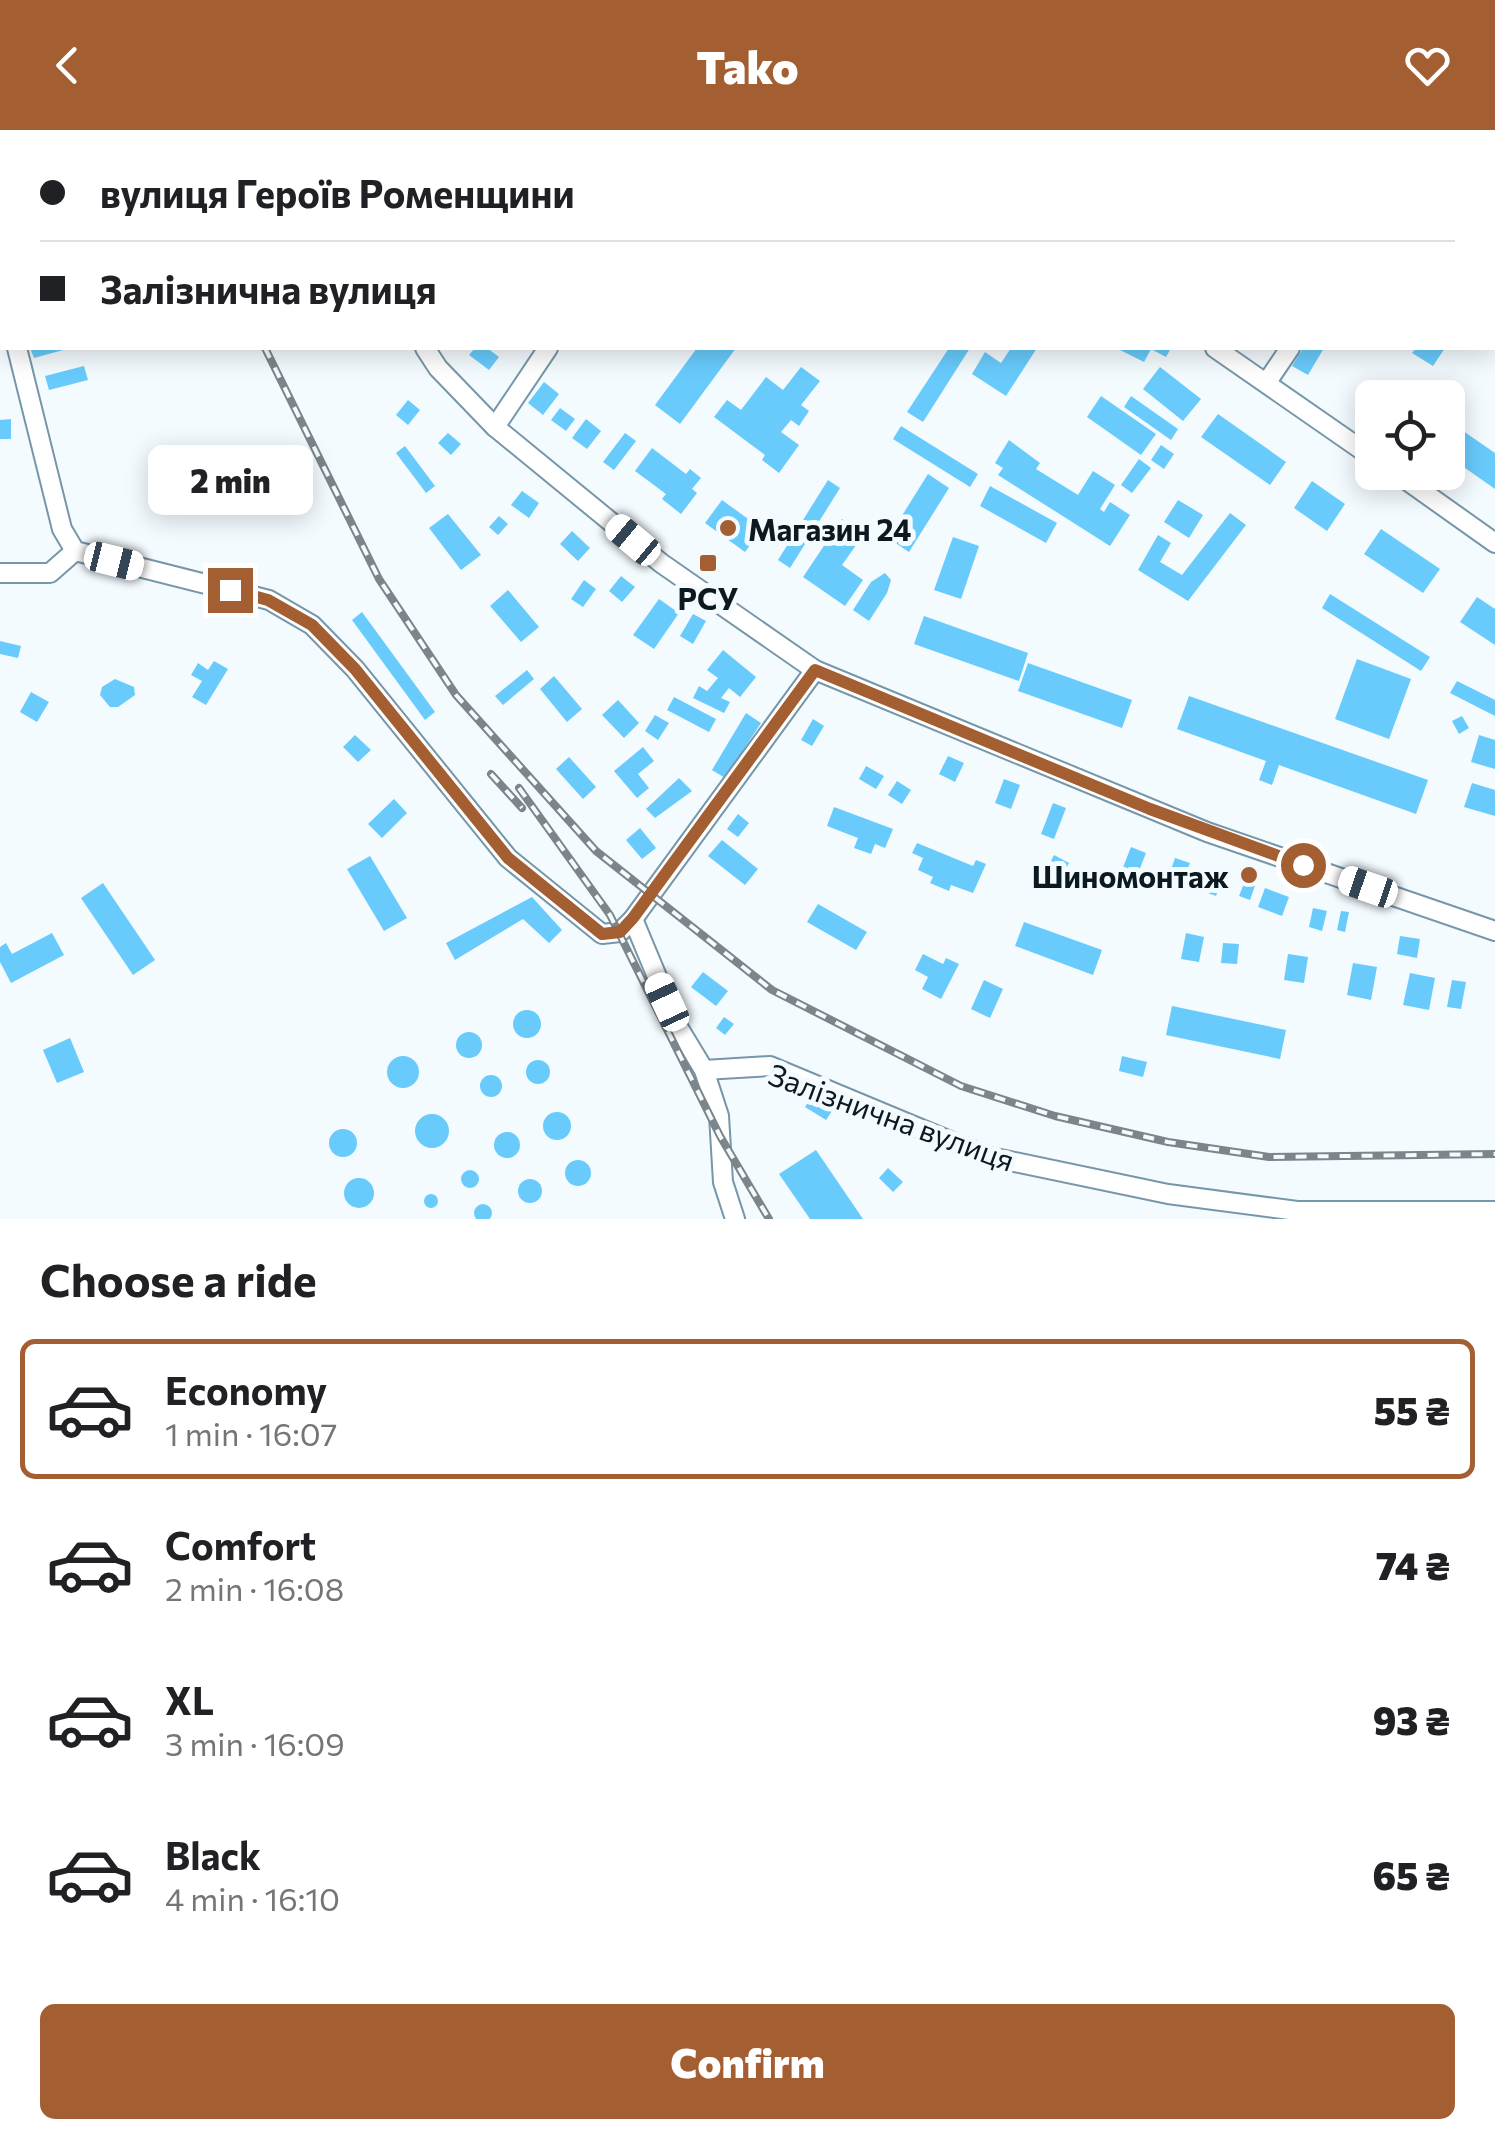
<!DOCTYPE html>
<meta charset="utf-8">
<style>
body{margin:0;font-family:Commissioner,sans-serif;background:#f6f6f6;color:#202124;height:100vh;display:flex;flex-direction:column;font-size:38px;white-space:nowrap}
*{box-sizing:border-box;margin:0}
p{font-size:32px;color:#757577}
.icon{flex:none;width:55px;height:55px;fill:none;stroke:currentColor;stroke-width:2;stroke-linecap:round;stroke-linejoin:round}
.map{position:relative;height:1089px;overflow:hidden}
.drawer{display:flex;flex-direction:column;background:#fff;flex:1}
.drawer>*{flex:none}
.top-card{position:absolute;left:0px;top:0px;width:1495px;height:220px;box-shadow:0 5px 25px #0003;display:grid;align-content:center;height:220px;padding:0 40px;background:#fff}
.fabs{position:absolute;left:1355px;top:250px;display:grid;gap:20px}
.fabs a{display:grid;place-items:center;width:110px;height:110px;border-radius:15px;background:#fff;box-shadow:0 5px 25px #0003;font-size:50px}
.end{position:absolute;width:45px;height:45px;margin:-22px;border:12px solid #a35e31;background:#fff;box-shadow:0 0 0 5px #fff}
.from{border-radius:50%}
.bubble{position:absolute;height:70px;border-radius:15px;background:#fff;box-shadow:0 5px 25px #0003;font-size:32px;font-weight:800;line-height:70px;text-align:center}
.car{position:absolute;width:30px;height:60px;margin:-30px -15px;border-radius:12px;box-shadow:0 0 8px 2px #0007;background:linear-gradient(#fff 24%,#345 0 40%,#fff 0 76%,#345 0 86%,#fff 0)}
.top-card b{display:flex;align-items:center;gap:35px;height:95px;font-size:38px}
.top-card b+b{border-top:2px solid #e0e0e0}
.top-card i{width:25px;height:25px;background:#202124}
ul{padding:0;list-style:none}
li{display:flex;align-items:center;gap:30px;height:140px;margin:0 20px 15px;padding:0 20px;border:5px solid transparent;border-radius:15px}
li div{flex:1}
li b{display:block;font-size:38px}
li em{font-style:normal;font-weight:800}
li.current{border-color:#a35e31}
li>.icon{width:90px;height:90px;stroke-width:1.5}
h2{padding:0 40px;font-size:45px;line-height:120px}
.action{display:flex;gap:20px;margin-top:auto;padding:20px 40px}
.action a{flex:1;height:115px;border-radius:15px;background:#a35e31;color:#fff;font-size:40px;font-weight:800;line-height:115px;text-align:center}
header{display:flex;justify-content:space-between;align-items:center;height:130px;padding:0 40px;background:#a35e31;color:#fff;font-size:45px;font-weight:800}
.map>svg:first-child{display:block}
.building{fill:#68cbfc}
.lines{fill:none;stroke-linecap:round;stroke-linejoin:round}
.minor-casing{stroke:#7697a9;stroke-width:22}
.minor{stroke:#fff;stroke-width:18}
.rail-casing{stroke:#7b858a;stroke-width:8}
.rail{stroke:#f4fbff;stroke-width:4;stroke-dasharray:11;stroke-linecap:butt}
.route{stroke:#a35e31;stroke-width:12}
.poi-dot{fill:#a35e31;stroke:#f4fbff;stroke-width:4}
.labels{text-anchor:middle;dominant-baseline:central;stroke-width:10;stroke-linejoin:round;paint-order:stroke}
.poi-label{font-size:30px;font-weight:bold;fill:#0c1920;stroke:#f4fbff;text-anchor:start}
.street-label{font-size:30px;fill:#0c1920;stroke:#f4fbff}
</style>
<header><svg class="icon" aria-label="back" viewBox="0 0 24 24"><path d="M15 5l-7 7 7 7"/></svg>Tako<svg class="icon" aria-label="heart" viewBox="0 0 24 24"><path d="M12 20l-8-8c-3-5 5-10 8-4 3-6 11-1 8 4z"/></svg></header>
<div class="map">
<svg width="1495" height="1089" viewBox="0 0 1495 1089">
<rect width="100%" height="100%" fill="#f4fbff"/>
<!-- building -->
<g class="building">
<path d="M 30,218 L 67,218 L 67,219 L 34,228 Z"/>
<path d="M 475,218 L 487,218 L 499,227 L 489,240 L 469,225 Z"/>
<path d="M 697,218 L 736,218 L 680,294 L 655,275 Z"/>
<path d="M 949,218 L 970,218 L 923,292 L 907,282 Z"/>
<path d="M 1011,218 L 1037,218 L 1006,266 L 972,244 L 985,222 L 1001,233 Z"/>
<path d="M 1116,218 L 1171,218 L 1166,227 L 1151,219 L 1144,232 Z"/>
<path d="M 1303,218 L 1324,218 L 1308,245 L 1292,236 Z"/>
<path d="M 1416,218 L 1445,218 L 1433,236 L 1412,223 Z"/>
<path d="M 84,236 L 88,250 L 49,260 L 45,246 Z"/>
<path d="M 801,237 L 820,251 L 801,275 L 809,281 L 799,296 L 791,290 L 781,302 L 799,315 L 779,343 L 762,330 L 765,325 L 714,287 L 727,270 L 741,280 L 766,247 L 783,260 Z"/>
<path d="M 1160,237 L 1201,269 L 1183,291 L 1143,259 Z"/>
<path d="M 544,252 L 559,264 L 543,285 L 528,273 Z"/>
<path d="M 1101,266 L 1156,304 L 1141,325 L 1087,287 Z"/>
<path d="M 1131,266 L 1178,299 L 1171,310 L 1124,277 Z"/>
<path d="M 408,270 L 420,280 L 408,295 L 396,285 Z"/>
<path d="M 560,278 L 575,289 L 566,301 L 551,290 Z"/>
<path d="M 1218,284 L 1286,332 L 1270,355 L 1201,307 Z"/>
<path d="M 11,289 L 11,309 L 0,309 L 0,290 Z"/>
<path d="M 586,289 L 601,301 L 587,319 L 572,308 Z"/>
<path d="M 1453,294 L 1495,323 L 1495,359 L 1448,326 L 1448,302 Z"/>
<path d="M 901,296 L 978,344 L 970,357 L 893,309 Z"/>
<path d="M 448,303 L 461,314 L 451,325 L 438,313 Z"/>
<path d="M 625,303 L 636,311 L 614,340 L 603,332 Z"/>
<path d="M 1009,310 L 1040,333 L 1036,339 L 1078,365 L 1093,341 L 1115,355 L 1100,379 L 1104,382 L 1110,372 L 1130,385 L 1110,416 L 998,345 L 1003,338 L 995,333 Z"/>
<path d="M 1161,315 L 1174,324 L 1164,339 L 1151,330 Z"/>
<path d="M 405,316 L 435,356 L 426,363 L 396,323 Z"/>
<path d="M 652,318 L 686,344 L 690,339 L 701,348 L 692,359 L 697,363 L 681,384 L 662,369 L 666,364 L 635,341 Z"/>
<path d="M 1139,329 L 1151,338 L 1132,363 L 1121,355 Z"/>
<path d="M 928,344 L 949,358 L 909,422 L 888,408 Z"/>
<path d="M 828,350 L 840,358 L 790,438 L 778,430 Z"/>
<path d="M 1312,351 L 1345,374 L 1327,401 L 1294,378 Z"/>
<path d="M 990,356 L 1057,393 L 1046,413 L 980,376 Z"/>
<path d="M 522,361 L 539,373 L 529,388 L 511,375 Z"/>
<path d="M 722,370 L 762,399 L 745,422 L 705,393 Z"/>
<path d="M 1178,370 L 1203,385 L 1189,408 L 1164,392 Z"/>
<path d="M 1230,383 L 1246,395 L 1188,471 L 1138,440 L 1158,405 L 1171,413 L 1160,432 L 1182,445 Z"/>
<path d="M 448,384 L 481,425 L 461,440 L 429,398 Z"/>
<path d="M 499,386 L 508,394 L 498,405 L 489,397 Z"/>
<path d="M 842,389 L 864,404 L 842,435 L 863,450 L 845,476 L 803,447 Z"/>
<path d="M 1381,399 L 1440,439 L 1423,463 L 1364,424 Z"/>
<path d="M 572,401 L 590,418 L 578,431 L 560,414 Z"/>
<path d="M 953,407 L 979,416 L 961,469 L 934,460 Z"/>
<path d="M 885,443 L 891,450 L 887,463 L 869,491 L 853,480 L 871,452 Z"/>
<path d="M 621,446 L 635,457 L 622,472 L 609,461 Z"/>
<path d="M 584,450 L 596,459 L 583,477 L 571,469 Z"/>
<path d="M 508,460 L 539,497 L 521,512 L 490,476 Z"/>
<path d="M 1330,464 L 1430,527 L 1421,541 L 1322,478 Z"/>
<path d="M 1477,467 L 1495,479 L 1495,515 L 1460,492 Z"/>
<path d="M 659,469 L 679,483 L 654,519 L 633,505 Z"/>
<path d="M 362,482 L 435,582 L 425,590 L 352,490 Z"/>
<path d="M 693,484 L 706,491 L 693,514 L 680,506 Z"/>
<path d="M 924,486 L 1028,523 L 1019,551 L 914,514 Z"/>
<path d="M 0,511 L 21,516 L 18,528 L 0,524 Z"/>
<path d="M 723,520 L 756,547 L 740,567 L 729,558 L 721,568 L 730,572 L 724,583 L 693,568 L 699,556 L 707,561 L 718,548 L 707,540 Z"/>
<path d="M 1357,529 L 1411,549 L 1389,609 L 1335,589 Z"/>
<path d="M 214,531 L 228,539 L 206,575 L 192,567 L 202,551 L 191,545 L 198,533 L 208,540 Z"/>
<path d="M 1028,533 L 1132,570 L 1122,598 L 1018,561 Z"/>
<path d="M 527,540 L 534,549 L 503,575 L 495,566 Z"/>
<path d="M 554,546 L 582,579 L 567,592 L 540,559 Z"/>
<path d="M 115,549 L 134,557 L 135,565 L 118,577 L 110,577 L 100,565 L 102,557 Z"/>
<path d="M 1457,551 L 1495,570 L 1495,586 L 1450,563 Z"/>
<path d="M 31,562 L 49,572 L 37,592 L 20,582 Z"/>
<path d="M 1189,566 L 1428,650 L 1416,684 L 1279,635 L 1272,655 L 1259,650 L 1266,631 L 1177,599 Z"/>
<path d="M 674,567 L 716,589 L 709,602 L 667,580 Z"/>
<path d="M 618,570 L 639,593 L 624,608 L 602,585 Z"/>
<path d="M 746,583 L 761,593 L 725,648 L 712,640 Z"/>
<path d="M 655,585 L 669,593 L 658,610 L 645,601 Z"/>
<path d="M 1462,586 L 1469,598 L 1459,604 L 1452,591 Z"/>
<path d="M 813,589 L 824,596 L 812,616 L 801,610 Z"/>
<path d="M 355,605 L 371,620 L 358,632 L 343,617 Z"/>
<path d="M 1479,605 L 1495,610 L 1495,639 L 1471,632 Z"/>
<path d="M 643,617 L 654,631 L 638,644 L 649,658 L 637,668 L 614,641 Z"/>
<path d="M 948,626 L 964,633 L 955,652 L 939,644 Z"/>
<path d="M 569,627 L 596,657 L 583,669 L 556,639 Z"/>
<path d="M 866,636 L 884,646 L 876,659 L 859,649 Z"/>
<path d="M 679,648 L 692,661 L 655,688 L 646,679 Z"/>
<path d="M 1004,649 L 1020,655 L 1011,679 L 995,673 Z"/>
<path d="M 897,651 L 911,660 L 902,674 L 888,665 Z"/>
<path d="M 1472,653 L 1495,660 L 1495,686 L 1464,677 Z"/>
<path d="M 394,669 L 407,683 L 382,708 L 368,694 Z"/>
<path d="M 1053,673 L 1066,678 L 1054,709 L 1041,704 Z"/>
<path d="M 834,677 L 893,699 L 885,718 L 875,714 L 871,724 L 854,718 L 858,708 L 827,696 Z"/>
<path d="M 738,684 L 749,693 L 738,707 L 727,699 Z"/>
<path d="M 640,698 L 656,718 L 642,729 L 626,710 Z"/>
<path d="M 722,710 L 758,739 L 745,755 L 708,726 Z"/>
<path d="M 917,713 L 973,736 L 976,730 L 986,734 L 973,763 L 951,755 L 949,761 L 930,753 L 933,747 L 918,740 L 923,728 L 912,723 Z"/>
<path d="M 1131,717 L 1146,723 L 1137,746 L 1122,740 Z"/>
<path d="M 1054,725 L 1069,733 L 1058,753 L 1044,745 Z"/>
<path d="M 370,726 L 407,788 L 384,801 L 347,739 Z"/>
<path d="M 1175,728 L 1190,733 L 1181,756 L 1167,751 Z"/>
<path d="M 1205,737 L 1224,744 L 1216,766 L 1197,759 Z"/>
<path d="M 1248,743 L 1258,747 L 1250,770 L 1239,766 Z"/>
<path d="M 103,753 L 155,830 L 133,845 L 81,768 Z"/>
<path d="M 1265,758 L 1289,767 L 1282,786 L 1258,777 Z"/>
<path d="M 532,767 L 562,800 L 549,813 L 523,789 L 455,830 L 446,813 Z"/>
<path d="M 818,774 L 867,802 L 856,820 L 807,792 Z"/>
<path d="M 1313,778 L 1327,781 L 1322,801 L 1309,797 Z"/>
<path d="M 1341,781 L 1349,782 L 1345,802 L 1337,800 Z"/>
<path d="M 1024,792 L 1102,820 L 1093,845 L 1015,816 Z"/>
<path d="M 52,803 L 64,825 L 11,853 L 0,832 L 0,817 L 6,813 L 12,824 Z"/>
<path d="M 1186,803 L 1204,807 L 1199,832 L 1181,829 Z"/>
<path d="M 1400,806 L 1420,809 L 1417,828 L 1397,824 Z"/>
<path d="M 1223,813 L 1239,814 L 1237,834 L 1221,833 Z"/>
<path d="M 923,824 L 943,834 L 946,828 L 959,834 L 941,869 L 922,859 L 928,847 L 915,840 Z"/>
<path d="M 1288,824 L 1308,827 L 1304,853 L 1284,850 Z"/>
<path d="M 1353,833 L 1377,837 L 1371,870 L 1347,865 Z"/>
<path d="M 703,842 L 728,861 L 716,876 L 691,857 Z"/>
<path d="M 1410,843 L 1435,848 L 1429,880 L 1403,875 Z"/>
<path d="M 984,850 L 1003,859 L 990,888 L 971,879 Z"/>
<path d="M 1452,850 L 1466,852 L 1461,879 L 1447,877 Z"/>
<path d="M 1172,876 L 1286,900 L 1280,929 L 1166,905 Z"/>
<circle cx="527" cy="894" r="14"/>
<path d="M 724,887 L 734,894 L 725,905 L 716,898 Z"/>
<circle cx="469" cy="915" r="13"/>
<path d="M 70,908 L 84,942 L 57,953 L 43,920 Z"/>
<path d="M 1122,926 L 1147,932 L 1143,947 L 1119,941 Z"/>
<circle cx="403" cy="942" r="16"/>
<circle cx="538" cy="942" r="12"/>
<circle cx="491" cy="956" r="11"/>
<path d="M 813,964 L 834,978 L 826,990 L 805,977 Z"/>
<circle cx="557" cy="996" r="14"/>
<circle cx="432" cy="1001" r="17"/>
<circle cx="343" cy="1013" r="14"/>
<circle cx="507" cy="1015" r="13"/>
<path d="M 816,1020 L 863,1089 L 810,1089 L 779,1044 Z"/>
<circle cx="578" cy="1043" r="13"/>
<path d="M 888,1038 L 903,1052 L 893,1062 L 879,1048 Z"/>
<circle cx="470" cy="1049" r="9"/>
<circle cx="359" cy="1063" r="15"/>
<circle cx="530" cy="1061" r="12"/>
<circle cx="431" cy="1071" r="7"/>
<circle cx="483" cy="1083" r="9"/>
</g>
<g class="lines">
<!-- minor casing -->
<g class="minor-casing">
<g id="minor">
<path d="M 343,0 L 344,2"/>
<path d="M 865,0 L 867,2"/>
<path d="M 1476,0 L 1480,2"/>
<path d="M 691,2 L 693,0"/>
<path d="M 1434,2 L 1436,0"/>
<path d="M 1492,10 L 1495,12"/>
<path d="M 0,152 L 2,162"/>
<path d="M 17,218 L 62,399 L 75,421 L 269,470 L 312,495 L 355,539 L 508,728 L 602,804 L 620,802 L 633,789 L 815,540"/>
<path d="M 425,218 L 438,238 L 495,297 L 661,433 L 815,540 L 1207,702 L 1495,801"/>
<path d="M 1215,218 L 1372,327"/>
<path d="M 1267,252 L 1290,218"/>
<path d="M 495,297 L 548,218"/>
<path d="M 1395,342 L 1495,413"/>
<path d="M 0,443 L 50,443 L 75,421"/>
<path d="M 633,789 L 678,897 L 704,940 L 719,986 L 723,1052 L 735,1089"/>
<path d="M 704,940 L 770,936 L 986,1026 L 1168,1064 L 1297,1081 L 1495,1081"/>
</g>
</g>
<!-- minor -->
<use href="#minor" class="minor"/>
<!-- rail casing -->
<g class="rail-casing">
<g id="rail">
<path d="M 164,0 L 165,2"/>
<path d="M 189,0 L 190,2"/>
<path d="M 265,218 L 379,449 L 456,565 L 596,721 L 772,860 L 961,956 L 1055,986 L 1168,1012 L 1269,1027 L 1495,1024"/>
<path d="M 491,644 L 522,678"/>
<path d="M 519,658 L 610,785 L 720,1006 L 769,1089"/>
</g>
</g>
<!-- rail -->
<use href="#rail" class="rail"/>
</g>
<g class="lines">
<!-- route -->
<path class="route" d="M 230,460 L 268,470 L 312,495 L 355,539 L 508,728 L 602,804 L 620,802 L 633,788 L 815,540 L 1150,679 L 1303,735"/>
</g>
<!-- markers -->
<g class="poi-dot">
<circle cx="728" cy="398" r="10"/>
<rect x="698" y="423" width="20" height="20" rx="5"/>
<circle cx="1249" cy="745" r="10"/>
</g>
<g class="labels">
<!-- poi labels -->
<g class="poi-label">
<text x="748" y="398">Магазин 24</text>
<text x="708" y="467" text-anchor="middle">РСУ</text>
<text x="1229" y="745" text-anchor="end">Шиномонтаж</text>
</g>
<!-- street labels -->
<g class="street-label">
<text transform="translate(892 986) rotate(20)">Залізнична вулиця</text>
</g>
</g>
</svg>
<div class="fabs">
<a><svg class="icon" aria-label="locate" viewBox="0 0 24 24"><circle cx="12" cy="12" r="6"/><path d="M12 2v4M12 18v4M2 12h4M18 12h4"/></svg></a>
</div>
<i class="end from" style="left:1303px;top:735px"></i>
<i class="end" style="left:230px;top:460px"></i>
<div class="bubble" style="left:148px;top:315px;width:165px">2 min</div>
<i class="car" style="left:633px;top:410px;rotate:310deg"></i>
<i class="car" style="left:114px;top:431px;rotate:104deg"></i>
<i class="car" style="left:1368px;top:757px;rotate:289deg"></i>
<i class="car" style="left:667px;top:872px;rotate:335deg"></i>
<div class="top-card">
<b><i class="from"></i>вулиця Героїв Роменщини</b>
<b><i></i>Залізнична вулиця</b>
</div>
</div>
<section class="drawer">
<h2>Choose a ride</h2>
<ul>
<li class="current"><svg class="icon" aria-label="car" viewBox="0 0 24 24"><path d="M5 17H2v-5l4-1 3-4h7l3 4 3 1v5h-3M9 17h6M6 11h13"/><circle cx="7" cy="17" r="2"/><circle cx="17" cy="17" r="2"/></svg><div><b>Economy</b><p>1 min · 16:07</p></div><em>55 ₴</em></li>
<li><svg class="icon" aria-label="car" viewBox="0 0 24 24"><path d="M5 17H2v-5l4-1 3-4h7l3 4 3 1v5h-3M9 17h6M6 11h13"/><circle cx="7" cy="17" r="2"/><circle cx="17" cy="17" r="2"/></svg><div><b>Comfort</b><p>2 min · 16:08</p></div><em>74 ₴</em></li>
<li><svg class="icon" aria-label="car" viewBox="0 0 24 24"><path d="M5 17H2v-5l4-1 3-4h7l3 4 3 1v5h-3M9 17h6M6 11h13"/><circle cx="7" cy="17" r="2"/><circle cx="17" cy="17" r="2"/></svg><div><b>XL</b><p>3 min · 16:09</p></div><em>93 ₴</em></li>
<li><svg class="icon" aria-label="car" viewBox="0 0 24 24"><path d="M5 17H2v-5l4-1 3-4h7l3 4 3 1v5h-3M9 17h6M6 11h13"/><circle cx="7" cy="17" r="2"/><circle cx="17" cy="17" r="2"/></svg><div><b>Black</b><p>4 min · 16:10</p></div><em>65 ₴</em></li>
</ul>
<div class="action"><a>Confirm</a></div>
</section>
